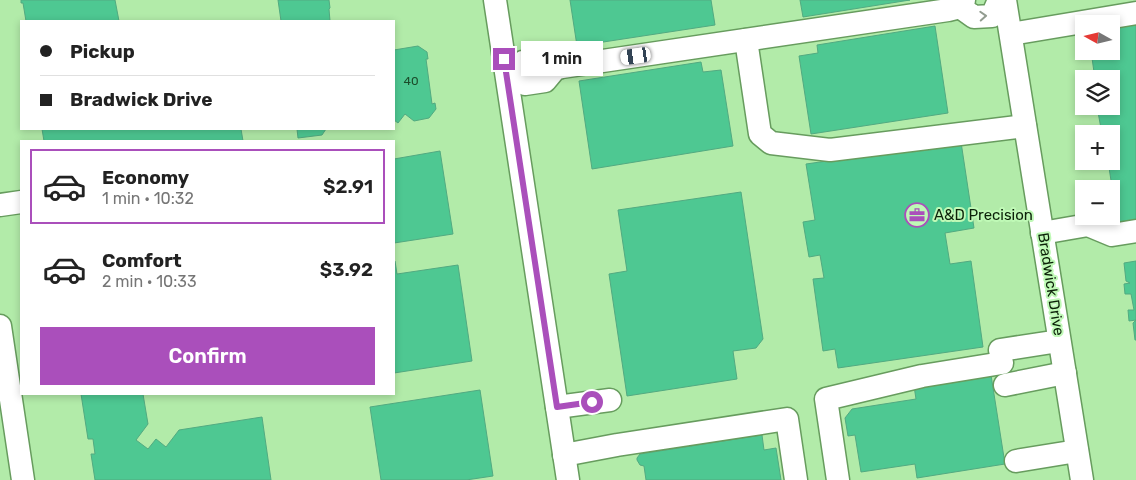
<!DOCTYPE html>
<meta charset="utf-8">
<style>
body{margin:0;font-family:Rubik,sans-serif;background:#f2f2f2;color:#222;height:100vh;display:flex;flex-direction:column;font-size:19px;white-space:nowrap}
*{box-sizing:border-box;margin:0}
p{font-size:16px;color:#767676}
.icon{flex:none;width:28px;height:28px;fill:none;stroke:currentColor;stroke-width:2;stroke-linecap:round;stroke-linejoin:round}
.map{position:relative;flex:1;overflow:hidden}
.side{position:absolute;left:20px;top:140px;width:375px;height:255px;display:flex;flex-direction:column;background:#fff;border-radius:0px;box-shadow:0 2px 8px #0003}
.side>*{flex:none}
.top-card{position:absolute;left:20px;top:20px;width:375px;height:110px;border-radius:0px;box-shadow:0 2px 8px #0003;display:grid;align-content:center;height:110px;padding:0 20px;background:#fff}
.needle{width:32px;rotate:278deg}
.tools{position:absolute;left:1075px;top:15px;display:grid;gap:10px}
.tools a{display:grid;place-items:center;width:45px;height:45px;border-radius:0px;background:#fff;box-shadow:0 2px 8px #0003;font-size:25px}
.end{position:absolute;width:22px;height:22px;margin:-11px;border:6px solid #aa4fbb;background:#fff;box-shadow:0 0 0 2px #fff}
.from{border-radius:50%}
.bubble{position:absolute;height:35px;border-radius:0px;background:#fff;box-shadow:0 2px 8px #0003;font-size:16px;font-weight:600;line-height:35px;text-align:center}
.car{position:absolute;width:15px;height:30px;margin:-15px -8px;border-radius:6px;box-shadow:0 0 4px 1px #0007;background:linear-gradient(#fff 24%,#345 0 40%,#fff 0 76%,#345 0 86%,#fff 0)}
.top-card b{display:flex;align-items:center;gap:18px;height:48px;font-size:19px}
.top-card b+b{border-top:1px solid #e0e0e0}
.top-card i{width:12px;height:12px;background:#222}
ul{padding:9px 0 0;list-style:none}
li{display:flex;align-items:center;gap:15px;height:75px;margin:0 10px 8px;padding:0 10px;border:2px solid transparent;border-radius:0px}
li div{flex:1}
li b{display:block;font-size:19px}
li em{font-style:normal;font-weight:600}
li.on{border-color:#aa4fbb}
li>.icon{width:45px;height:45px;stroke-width:1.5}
.primary-button{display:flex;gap:10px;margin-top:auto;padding:10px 20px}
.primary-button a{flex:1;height:58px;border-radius:0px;background:#aa4fbb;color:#fff;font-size:20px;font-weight:600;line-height:58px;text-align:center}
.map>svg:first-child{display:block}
.building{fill:#4ec892;stroke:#52aa81}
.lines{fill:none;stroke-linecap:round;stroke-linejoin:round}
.minor-casing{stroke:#679c5e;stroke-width:25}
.minor{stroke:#fff;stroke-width:22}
.oneway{stroke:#929c90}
.route{stroke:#aa4fbb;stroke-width:6}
.labels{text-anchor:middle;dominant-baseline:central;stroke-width:4;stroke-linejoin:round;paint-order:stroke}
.number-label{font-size:12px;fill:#1c4c2b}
.poi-label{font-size:15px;fill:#0c2209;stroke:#bff9b6;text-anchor:start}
.street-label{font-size:15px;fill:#0c2209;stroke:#bff9b6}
</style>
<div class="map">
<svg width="1136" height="480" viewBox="0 0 1136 480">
<rect width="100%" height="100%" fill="#b2eba9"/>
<!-- building -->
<g class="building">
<path d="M 21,0 L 115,0 L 119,21 L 26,21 L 23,3 L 21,3 Z"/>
<path d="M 278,0 L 329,0 L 330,8 L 329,9 L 330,21 L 281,21 Z"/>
<path d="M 570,0 L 711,0 L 715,25 L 577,46 Z"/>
<path d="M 800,0 L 910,0 L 803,17 Z"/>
<path d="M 1136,16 L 1136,223 L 1118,226 L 1108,161 L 1111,161 L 1111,134 L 1102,134 L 1098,112 L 1100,111 L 1099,106 L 1111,106 L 1111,79 L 1095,79 L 1091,51 L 1111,51 L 1111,24 Z"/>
<path d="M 935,26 L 948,113 L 811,134 L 799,56 L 818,53 L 817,45 Z"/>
<path d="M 418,46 L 427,52 L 428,59 L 426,59 L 432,104 L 435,103 L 436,109 L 429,118 L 414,121 L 405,114 L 398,123 L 394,120 L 394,50 Z"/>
<path d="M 701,62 L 703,72 L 721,70 L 733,146 L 592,169 L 579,81 Z"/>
<path d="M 42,129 L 241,129 L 243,141 L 44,141 Z"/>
<path d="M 297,129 L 326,129 L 322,135 L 298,138 Z"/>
<path d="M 961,142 L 974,228 L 945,233 L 950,264 L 971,261 L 983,347 L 838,368 L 835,349 L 823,351 L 813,279 L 824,278 L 820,255 L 809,257 L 803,222 L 815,220 L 806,164 Z"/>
<path d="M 440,151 L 453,234 L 394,243 L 394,159 Z"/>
<path d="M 741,192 L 763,339 L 756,348 L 733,351 L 737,379 L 627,396 L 609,274 L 627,271 L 618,210 Z"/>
<path d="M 394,261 L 395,261 L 397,274 L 458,265 L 472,361 L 394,373 Z"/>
<path d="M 1136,261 L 1136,340 L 1135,340 L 1133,323 L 1136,320 L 1129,321 L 1128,310 L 1134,310 L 1131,294 L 1125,294 L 1124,284 L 1130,283 L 1126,281 L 1124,263 Z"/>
<path d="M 991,375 L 1005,464 L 917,478 L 915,464 L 861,472 L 855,435 L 848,436 L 845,418 L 852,409 L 916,399 L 914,386 Z"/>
<path d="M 480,390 L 493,476 L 466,480 L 381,480 L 370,407 Z"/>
<path d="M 81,394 L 143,394 L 148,424 L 136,440 L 148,449 L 156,439 L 166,447 L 179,430 L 262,417 L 271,480 L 95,480 L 91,454 L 95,454 L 93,439 L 88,439 Z"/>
<path d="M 762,435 L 764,450 L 776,448 L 781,480 L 646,480 L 644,466 L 640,465 L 637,460 L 637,458 L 640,454 Z"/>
</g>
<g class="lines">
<!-- minor casing -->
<g class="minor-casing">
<g id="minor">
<path d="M 495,0 L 568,480"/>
<path d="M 1005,0 L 1082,480"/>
<path d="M 960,7 L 974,17 L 992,16 L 999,0"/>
<path d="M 1011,34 L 1136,13"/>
<path d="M 746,40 L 760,134 L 771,143 L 830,150 L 1025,126"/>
<path d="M 516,74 L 525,84 L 545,81 L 555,69 L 562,67 L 948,10 L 960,7 L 964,0"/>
<path d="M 516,74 L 523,62 L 543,60 L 555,69"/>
<path d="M 0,205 L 21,202"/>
<path d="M 1042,233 L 1088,225 L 1112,235 L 1136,231"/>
<path d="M 0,326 L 23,480"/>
<path d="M 1000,350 L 1059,341"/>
<path d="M 1005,385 L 1065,373"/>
<path d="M 557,407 L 610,400"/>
<path d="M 564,455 L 617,445 L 787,419 L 796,480"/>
<path d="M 1016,461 L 1077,451"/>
<path d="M 838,480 L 826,399 L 922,376 L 1002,363"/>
</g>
</g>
<!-- minor -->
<use href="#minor" class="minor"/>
</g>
<!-- one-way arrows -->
<defs><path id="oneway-chevron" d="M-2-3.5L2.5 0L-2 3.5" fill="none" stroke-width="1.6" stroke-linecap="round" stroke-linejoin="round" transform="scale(1.25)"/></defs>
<use class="oneway" href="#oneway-chevron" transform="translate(983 16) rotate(-3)"/>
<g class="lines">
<!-- route -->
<path class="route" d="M 504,59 L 557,407 L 592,402"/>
</g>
<!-- icons -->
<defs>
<g id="office-ring" transform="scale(1.25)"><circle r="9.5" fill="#bff9b6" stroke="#aa4fbb" stroke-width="1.5"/><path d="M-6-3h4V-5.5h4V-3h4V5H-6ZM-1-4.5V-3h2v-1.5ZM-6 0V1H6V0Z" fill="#aa4fbb"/></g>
</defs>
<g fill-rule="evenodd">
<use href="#office-ring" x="917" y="215"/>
</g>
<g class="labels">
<!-- number labels -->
<g class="number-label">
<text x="411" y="81">40</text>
</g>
<!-- poi labels -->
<g class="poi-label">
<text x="934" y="215">A&amp;D Precision</text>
</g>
<!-- street labels -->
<g class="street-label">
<text transform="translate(1051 284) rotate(81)">Bradwick Drive</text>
</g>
</g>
</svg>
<div class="tools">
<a><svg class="needle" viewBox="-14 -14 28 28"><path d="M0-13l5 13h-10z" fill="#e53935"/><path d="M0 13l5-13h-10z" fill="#767676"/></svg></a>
<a><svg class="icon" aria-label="layers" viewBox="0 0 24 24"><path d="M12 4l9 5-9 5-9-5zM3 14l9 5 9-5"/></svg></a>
<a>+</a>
<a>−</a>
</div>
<i class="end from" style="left:592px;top:402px"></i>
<i class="end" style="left:504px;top:59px"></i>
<div class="bubble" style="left:521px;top:41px;width:82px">1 min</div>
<i class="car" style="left:636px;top:56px;rotate:262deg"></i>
<div class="top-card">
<b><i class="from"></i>Pickup</b>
<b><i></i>Bradwick Drive</b>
</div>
<section class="side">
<ul>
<li class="on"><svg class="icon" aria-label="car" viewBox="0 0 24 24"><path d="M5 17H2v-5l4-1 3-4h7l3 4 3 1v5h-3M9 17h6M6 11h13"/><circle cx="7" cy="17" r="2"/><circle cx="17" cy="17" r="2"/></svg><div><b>Economy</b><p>1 min · 10:32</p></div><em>$2.91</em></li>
<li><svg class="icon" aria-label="car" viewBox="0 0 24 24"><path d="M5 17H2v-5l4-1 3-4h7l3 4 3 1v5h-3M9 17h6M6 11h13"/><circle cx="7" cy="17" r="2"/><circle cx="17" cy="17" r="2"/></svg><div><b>Comfort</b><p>2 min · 10:33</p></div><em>$3.92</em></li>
</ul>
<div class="primary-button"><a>Confirm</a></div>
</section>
</div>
